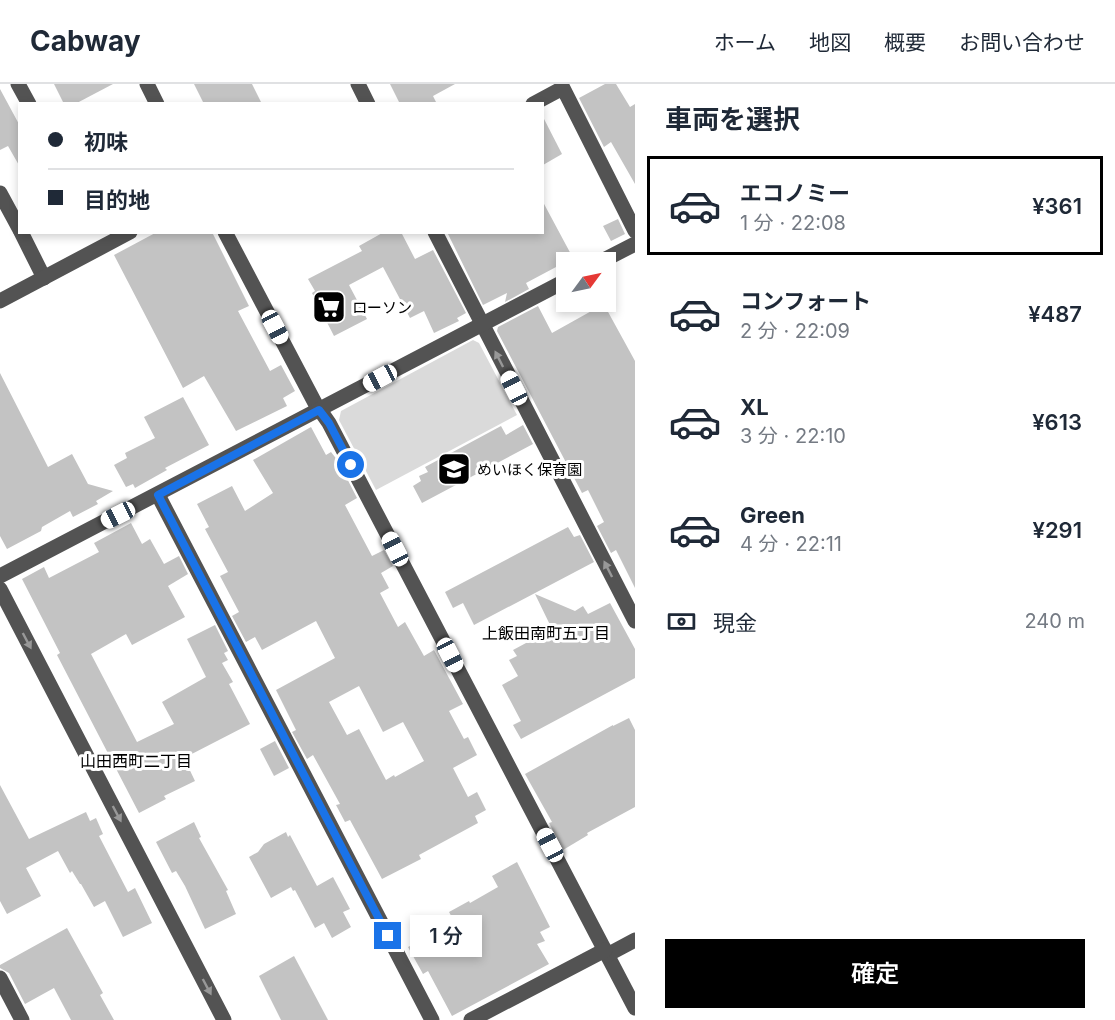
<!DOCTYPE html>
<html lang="ja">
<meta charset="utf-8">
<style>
body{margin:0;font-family:Inter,"Noto Sans JP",sans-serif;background:#f6f6f7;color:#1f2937;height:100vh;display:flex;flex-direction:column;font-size:22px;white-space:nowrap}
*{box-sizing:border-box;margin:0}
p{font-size:20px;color:#747a83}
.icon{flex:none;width:33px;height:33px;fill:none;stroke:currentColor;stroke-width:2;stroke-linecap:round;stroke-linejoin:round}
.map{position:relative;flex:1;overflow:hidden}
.side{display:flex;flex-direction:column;background:#fff;width:480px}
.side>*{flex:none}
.top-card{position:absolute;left:18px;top:18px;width:526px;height:132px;border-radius:0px;box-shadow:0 3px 9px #0003;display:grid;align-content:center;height:132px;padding:0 30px;background:#fff}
.needle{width:39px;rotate:57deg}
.fabs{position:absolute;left:556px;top:168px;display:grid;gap:12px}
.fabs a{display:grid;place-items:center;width:60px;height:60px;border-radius:0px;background:#fff;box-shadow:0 3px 9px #0003;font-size:30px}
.end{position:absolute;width:27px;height:27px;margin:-14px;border:8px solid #1a73e8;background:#fff;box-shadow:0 0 0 3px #fff}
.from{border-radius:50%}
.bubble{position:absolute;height:42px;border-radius:0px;background:#fff;box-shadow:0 3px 9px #0003;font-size:20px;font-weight:600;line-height:42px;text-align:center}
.car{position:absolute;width:18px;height:36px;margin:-18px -9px;border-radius:8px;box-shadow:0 0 4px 2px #0007;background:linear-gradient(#fff 24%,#345 0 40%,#fff 0 76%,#345 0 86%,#fff 0)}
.top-card b{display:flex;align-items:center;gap:21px;height:57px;font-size:22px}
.top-card b+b{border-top:2px solid #e0e1e3}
.top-card i{width:15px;height:15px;background:#1f2937}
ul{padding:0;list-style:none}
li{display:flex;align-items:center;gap:18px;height:99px;margin:0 12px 9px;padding:0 18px;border:3px solid transparent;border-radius:0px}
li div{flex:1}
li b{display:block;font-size:22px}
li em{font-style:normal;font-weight:600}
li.selected{border-color:#000}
li>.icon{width:54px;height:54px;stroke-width:1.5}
h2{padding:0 30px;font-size:27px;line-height:72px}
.pay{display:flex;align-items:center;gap:15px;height:66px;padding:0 30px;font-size:22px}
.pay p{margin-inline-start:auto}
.cta{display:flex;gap:12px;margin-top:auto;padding:12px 30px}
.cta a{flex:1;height:69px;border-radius:0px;background:#000;color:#fff;font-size:24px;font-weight:600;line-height:69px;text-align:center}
header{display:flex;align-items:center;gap:36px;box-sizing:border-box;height:84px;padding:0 30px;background:#fff;border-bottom:2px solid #e0e1e3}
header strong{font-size:28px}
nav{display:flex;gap:33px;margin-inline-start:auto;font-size:21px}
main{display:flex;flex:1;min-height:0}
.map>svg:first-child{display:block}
.green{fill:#dadada}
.building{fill:#c3c3c3;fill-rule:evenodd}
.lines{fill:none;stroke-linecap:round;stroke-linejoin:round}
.minor{stroke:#535353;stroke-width:15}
.oneway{fill:#989898}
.route{stroke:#1a73e8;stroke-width:8}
.labels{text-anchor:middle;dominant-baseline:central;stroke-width:6;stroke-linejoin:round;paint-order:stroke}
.poi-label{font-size:15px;fill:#000;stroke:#fff;text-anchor:start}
.neighbourhood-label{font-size:16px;fill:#000;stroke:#fff}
</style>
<header>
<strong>Cabway</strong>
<nav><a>ホーム</a><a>地図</a><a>概要</a><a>お問い合わせ</a></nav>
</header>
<main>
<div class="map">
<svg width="635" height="936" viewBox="0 0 635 936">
<rect width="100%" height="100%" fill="#fff"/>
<!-- green -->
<path class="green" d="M 473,256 L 479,259 L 517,331 L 376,406 L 339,336 L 341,327 Z"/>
<!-- building -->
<g class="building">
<path d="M 54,0 L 113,0 L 75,20 L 64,20 Z"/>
<path d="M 194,0 L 252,0 L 262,20 L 204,20 Z"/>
<path d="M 390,0 L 455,0 L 433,12 L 437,20 L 400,20 Z"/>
<path d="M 605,0 L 616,0 L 630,23 L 635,20 L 635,100 L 611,58 L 604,63 L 579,14 Z"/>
<path d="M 0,5 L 20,42 L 20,83 L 8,62 L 0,66 Z"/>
<path d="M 543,33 L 562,70 L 543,81 Z"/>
<path d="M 543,118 L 573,174 L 526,199 L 529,205 L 505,218 L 507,209 L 483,221 L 447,148 L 543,148 Z"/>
<path d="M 618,135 L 625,150 L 611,157 L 603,142 Z"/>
<path d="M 157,148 L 212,148 L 249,222 L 238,227 L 270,287 L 281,281 L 295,307 L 283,314 L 287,322 L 236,347 L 204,292 L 183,304 L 114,171 Z"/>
<path d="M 384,148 L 401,148 L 415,175 L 433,166 L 466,229 L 457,234 L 459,237 L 434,249 L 424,227 L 410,234 L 383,183 L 349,201 L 367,235 L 334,252 L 312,209 L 315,207 L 308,195 L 362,167 L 359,162 Z"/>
<path d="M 538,222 L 552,249 L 595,225 L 607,226 L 635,277 L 635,504 L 616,466 L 611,469 L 597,442 L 604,438 L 588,406 L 582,409 L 497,247 L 498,243 Z"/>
<path d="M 0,289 L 48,383 L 72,370 L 88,400 L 113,407 L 96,417 L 98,420 L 73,433 L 70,427 L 42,443 L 41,447 L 7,465 L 0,452 Z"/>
<path d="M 183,313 L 209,361 L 165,384 L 167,386 L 135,404 L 133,400 L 126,403 L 114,381 L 127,374 L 125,369 L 155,354 L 144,333 Z"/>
<path d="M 523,341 L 533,360 L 422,419 L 413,402 L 421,397 L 419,392 L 428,388 L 425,383 L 501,342 L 506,351 Z"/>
<path d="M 311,343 L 326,371 L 331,368 L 338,377 L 357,414 L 345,421 L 372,472 L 384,466 L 393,482 L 381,489 L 389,504 L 380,509 L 398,543 L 405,538 L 424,572 L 434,566 L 463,620 L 449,627 L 464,655 L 468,653 L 477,671 L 453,684 L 468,713 L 477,708 L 486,726 L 475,732 L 478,739 L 419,771 L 421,775 L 382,795 L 350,736 L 345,738 L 336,721 L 340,720 L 313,671 L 307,675 L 292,648 L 296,646 L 276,606 L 335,574 L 316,537 L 262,566 L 255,553 L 246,558 L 232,532 L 239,528 L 220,492 L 228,488 L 205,445 L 209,443 L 197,420 L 232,402 L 245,427 L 273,409 L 253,376 ZM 359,602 L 383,648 L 403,638 L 424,677 L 395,693 L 394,691 L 386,696 L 359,645 L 347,651 L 329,618 Z"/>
<path d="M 131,439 L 142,460 L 150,455 L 164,480 L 179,472 L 188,490 L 168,502 L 185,533 L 132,561 L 126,550 L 91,570 L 137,658 L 174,640 L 162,618 L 206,593 L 187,555 L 215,541 L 228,567 L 224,569 L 228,576 L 222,579 L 233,598 L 229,600 L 250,640 L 184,674 L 195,697 L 164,712 L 166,715 L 139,729 L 57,571 L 60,569 L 22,495 L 44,483 L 49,494 L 99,468 L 94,459 Z"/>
<path d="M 568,443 L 574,453 L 580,451 L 594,478 L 474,541 L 463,519 L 453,524 L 445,508 Z"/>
<path d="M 535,510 L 575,527 L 583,522 L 588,530 L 610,519 L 635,565 L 635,594 L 521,655 L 513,641 L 521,637 L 502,601 L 518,592 L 509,576 L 517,572 L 513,566 L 552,545 Z"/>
<path d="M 629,634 L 635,646 L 635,723 L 587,749 L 588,751 L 563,766 L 549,739 L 552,738 L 525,690 L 613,641 L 613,642 Z"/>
<path d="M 275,657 L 289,684 L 274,692 L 260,665 Z"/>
<path d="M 0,701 L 29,755 L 86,728 L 90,737 L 96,734 L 103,750 L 99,752 L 128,808 L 135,804 L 152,839 L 123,853 L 105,817 L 94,823 L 81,800 L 80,800 L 72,787 L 70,789 L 58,767 L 26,784 L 41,812 L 7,830 L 0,817 Z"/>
<path d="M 194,738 L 201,753 L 199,754 L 228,806 L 226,807 L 236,830 L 205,845 L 185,802 L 176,787 L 172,789 L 156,758 Z"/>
<path d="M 286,748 L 288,753 L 290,751 L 317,802 L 333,793 L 350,825 L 343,828 L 351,843 L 332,854 L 324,839 L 315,844 L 295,806 L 293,807 L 291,803 L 271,814 L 249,773 L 258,768 L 264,760 Z"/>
<path d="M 517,778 L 550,843 L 540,848 L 545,857 L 537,860 L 549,880 L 452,932 L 428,887 L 423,890 L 408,863 L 455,839 L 449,828 L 469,817 L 470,819 L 498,803 L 492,792 Z"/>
<path d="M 67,844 L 103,909 L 100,911 L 114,936 L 71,936 L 54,904 L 25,920 L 9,889 L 0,884 L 0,881 Z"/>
<path d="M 294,872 L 328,936 L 281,936 L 259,892 Z"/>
</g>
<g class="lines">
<!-- minor -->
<g class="minor">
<path d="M 18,0 L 29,20"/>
<path d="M 147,0 L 157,20"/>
<path d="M 358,0 L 368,20"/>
<path d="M 533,20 L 563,4 L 635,147"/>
<path d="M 0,109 L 20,146"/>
<path d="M 21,148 L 44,194"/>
<path d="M 225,148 L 315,319 L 329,339 L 635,924"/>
<path d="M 435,148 L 635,537"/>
<path d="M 600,178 L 635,160"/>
<path d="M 0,217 L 130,148"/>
<path d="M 158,411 L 432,936"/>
<path d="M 0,492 L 567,196"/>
<path d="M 0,505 L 224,936"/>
<path d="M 607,871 L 635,856"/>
<path d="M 0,894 L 22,936"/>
<path d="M 471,936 L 605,866"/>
</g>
</g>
<!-- one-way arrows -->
<defs><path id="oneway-solid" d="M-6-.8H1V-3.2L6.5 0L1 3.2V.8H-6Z" transform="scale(1.5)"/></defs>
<g class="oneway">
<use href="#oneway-solid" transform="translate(499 275) rotate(-117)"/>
<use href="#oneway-solid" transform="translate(608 485) rotate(-117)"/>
<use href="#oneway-solid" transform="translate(27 557) rotate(62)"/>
<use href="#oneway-solid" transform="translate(117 730) rotate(62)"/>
<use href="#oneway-solid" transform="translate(207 903) rotate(62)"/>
</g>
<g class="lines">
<!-- route -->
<path class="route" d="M 351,381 L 329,339 L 319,326 L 158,411 L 388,852"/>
</g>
<!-- icons -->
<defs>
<g id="supermarket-square" transform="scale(1.725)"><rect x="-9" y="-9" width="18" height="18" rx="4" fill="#000" stroke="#fff"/><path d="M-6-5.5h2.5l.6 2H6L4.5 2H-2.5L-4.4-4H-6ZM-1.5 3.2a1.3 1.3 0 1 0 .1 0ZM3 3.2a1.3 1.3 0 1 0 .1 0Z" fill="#fff"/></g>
<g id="school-square" transform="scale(1.725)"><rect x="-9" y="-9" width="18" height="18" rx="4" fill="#000" stroke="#fff"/><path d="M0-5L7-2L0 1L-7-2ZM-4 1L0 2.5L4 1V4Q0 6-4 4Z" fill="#fff"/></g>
</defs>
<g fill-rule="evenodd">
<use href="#supermarket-square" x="329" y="223"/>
<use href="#school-square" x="454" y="385"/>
</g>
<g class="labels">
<!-- poi labels -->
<g class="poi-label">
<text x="352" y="223">ローソン</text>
<text x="477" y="385">めいほく保育園</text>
</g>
<!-- neighbourhood labels -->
<g class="neighbourhood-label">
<text x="546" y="549">上飯田南町五丁目</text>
<text x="136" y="677">山田西町二丁目</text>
</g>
</g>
</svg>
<div class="fabs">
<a><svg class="needle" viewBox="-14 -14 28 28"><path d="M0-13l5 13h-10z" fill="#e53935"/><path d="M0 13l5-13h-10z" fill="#747a83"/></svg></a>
</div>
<i class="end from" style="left:351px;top:381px"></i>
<i class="end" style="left:388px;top:852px"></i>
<div class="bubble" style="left:410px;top:831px;width:72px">1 分</div>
<i class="car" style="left:275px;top:243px;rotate:152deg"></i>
<i class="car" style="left:380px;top:294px;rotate:242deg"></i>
<i class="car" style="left:514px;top:304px;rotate:333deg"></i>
<i class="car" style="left:118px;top:431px;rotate:243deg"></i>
<i class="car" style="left:395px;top:465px;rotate:333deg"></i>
<i class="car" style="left:450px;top:571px;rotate:153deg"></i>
<i class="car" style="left:550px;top:761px;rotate:332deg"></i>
<div class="top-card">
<b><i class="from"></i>初味</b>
<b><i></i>目的地</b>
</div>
</div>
<section class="side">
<h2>車両を選択</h2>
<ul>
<li class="selected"><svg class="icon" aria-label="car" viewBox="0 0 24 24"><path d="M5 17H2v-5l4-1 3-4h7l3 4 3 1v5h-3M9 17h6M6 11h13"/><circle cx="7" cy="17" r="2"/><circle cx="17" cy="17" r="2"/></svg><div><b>エコノミー</b><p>1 分 · 22:08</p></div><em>¥361</em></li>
<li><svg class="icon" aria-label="car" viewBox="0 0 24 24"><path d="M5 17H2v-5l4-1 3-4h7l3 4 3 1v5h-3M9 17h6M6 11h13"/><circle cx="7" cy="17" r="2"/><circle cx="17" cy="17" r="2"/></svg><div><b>コンフォート</b><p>2 分 · 22:09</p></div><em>¥487</em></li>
<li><svg class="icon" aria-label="car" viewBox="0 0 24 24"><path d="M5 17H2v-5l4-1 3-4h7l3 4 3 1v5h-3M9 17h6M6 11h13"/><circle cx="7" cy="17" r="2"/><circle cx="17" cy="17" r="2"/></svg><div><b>XL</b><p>3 分 · 22:10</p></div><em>¥613</em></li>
<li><svg class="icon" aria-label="car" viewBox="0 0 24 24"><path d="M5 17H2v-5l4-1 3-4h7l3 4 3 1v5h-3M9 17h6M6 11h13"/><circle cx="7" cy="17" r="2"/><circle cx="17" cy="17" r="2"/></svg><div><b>Green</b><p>4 分 · 22:11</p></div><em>¥291</em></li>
</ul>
<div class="pay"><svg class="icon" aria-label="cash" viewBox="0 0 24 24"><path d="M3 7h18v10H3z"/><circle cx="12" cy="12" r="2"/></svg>現金<p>240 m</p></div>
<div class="cta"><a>確定</a></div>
</section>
</main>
